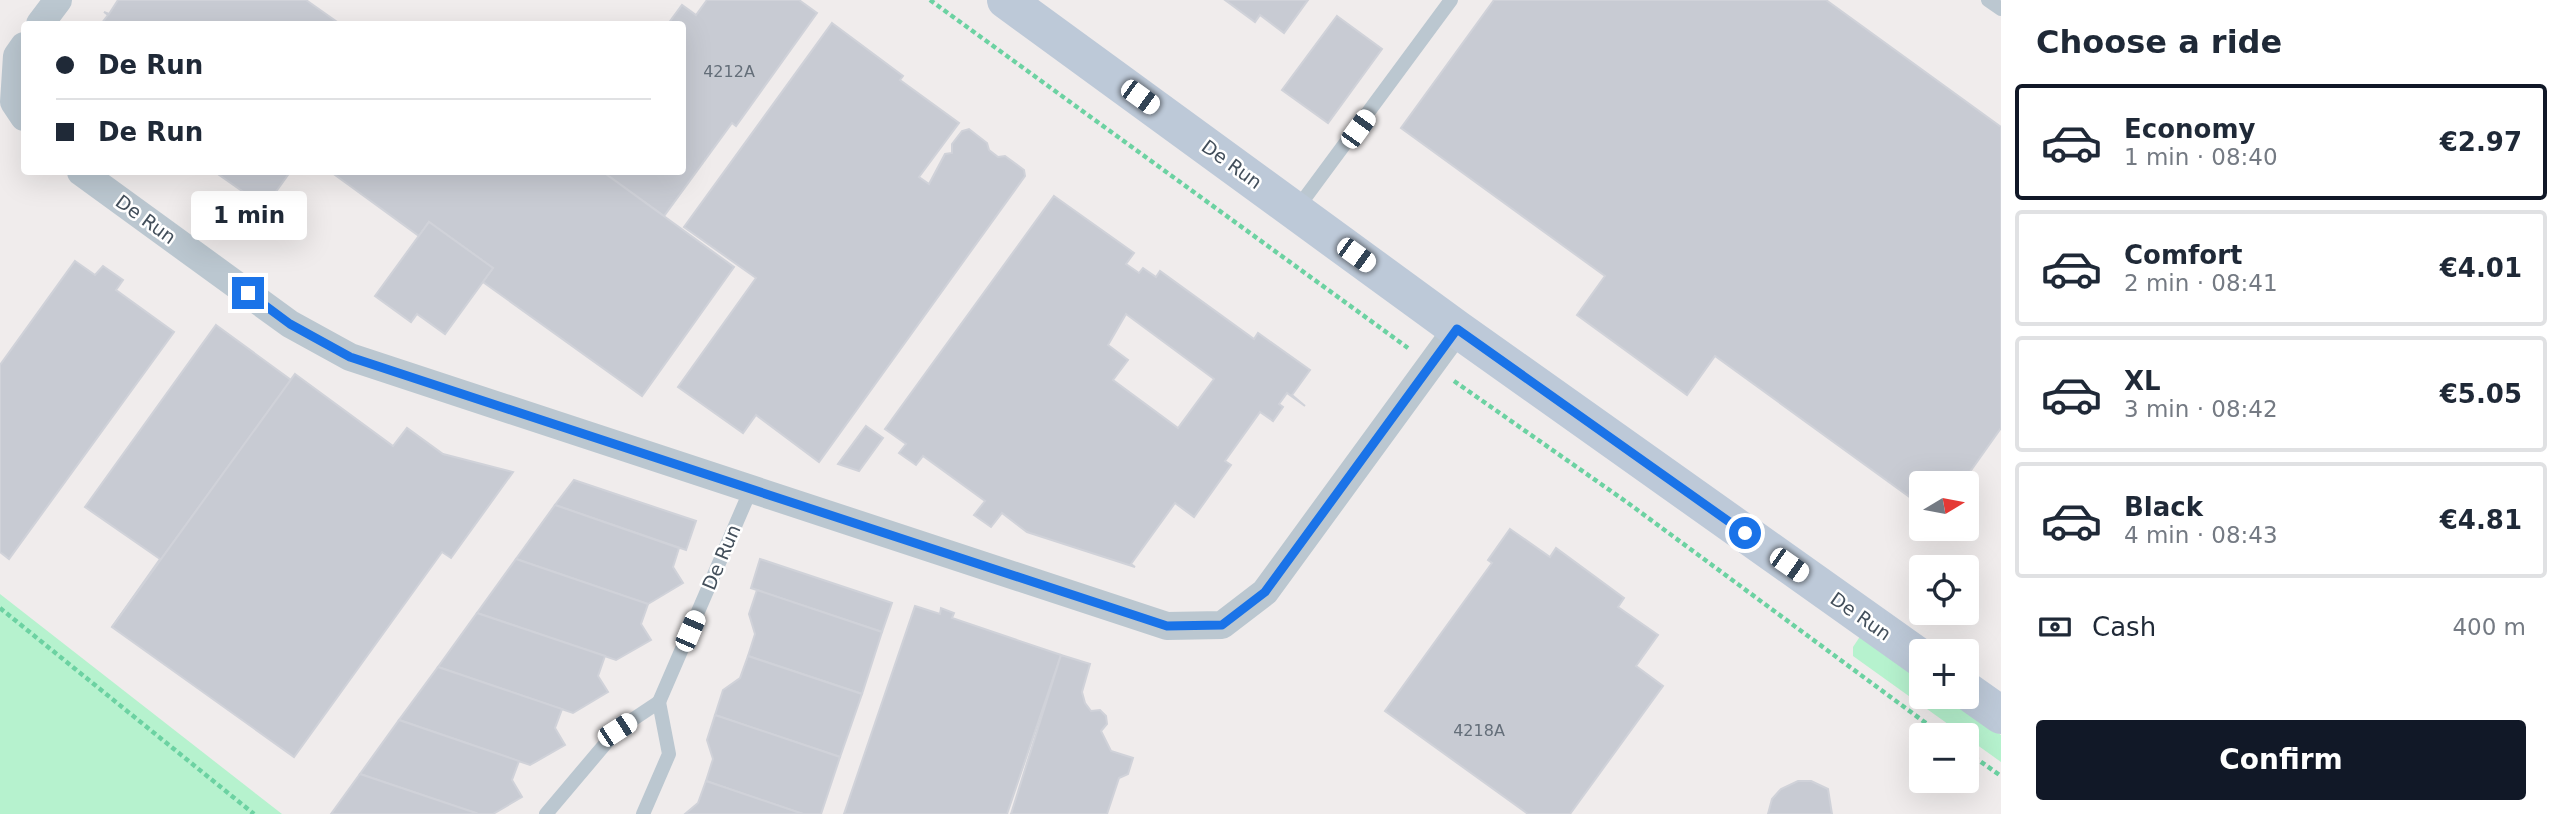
<!DOCTYPE html>
<meta charset="utf-8">
<style>
body{margin:0;font-family:"DejaVu Sans",sans-serif;background:#f6f6f7;color:#1f2937;height:100vh;display:flex;flex-direction:column;font-size:26px;white-space:nowrap}
*{box-sizing:border-box;margin:0}
p{font-size:23px;color:#747a83}
.icon{flex:none;width:38px;height:38px;fill:none;stroke:currentColor;stroke-width:2;stroke-linecap:round;stroke-linejoin:round}
.map{position:relative;flex:1;overflow:hidden}
.sheet{display:flex;flex-direction:column;background:#fff;width:560px}
.sheet>*{flex:none}
.guide{position:absolute;left:21px;top:21px;width:665px;height:154px;border-radius:7px;box-shadow:0 7px 28px #0002;display:grid;align-content:center;height:154px;padding:0 35px;background:#fff}
.needle{width:46px;rotate:80deg}
.buttons{position:absolute;left:1909px;top:471px;display:grid;gap:14px}
.buttons a{display:grid;place-items:center;width:70px;height:70px;border-radius:7px;background:#fff;box-shadow:0 7px 28px #0002;font-size:35px}
.end{position:absolute;width:32px;height:32px;margin:-16px;border:9px solid #1a73e8;background:#fff;box-shadow:0 0 0 4px #fff}
.from{border-radius:50%}
.bubble{position:absolute;height:49px;border-radius:7px;background:#fff;box-shadow:0 7px 28px #0002;font-size:23px;font-weight:600;line-height:49px;text-align:center}
.car{position:absolute;width:21px;height:42px;margin:-21px -10px;border-radius:9px;box-shadow:0 0 5px 2px #0007;background:linear-gradient(#fff 24%,#345 0 40%,#fff 0 76%,#345 0 86%,#fff 0)}
.guide b{display:flex;align-items:center;gap:24px;height:66px;font-size:26px}
.guide b+b{border-top:2px solid #e0e1e3}
.guide i{width:18px;height:18px;background:#1f2937}
ul{padding:0;list-style:none}
li{display:flex;align-items:center;gap:21px;height:116px;margin:0 14px 10px;padding:0 21px;border:4px solid #e0e1e3;border-radius:7px}
li div{flex:1}
li b{display:block;font-size:26px}
li em{font-style:normal;font-weight:600}
li.active{border-color:#111827}
li>.icon{width:63px;height:63px;stroke-width:1.5}
h2{padding:0 35px;font-size:32px;line-height:84px}
.pay{display:flex;align-items:center;gap:18px;height:77px;padding:0 35px;font-size:26px}
.pay p{margin-inline-start:auto}
.button{display:flex;gap:14px;margin-top:auto;padding:14px 35px}
.button a{flex:1;height:80px;border-radius:7px;background:#111827;color:#fff;font-size:28px;font-weight:600;line-height:80px;text-align:center}
main{display:flex;flex:1;min-height:0}
.map>svg:first-child{display:block}
.green{fill:#b6f2ce}
.building{fill:#c8cbd3;stroke:#d0d2d9;stroke-width:2;fill-rule:evenodd}
.lines{fill:none;stroke-linecap:round;stroke-linejoin:round}
.path{stroke:#6cd2a2;stroke-width:4.5;stroke-dasharray:5 3.5;stroke-linecap:butt}
.lane{stroke:#bbc7d0;stroke-width:14}
.street{stroke:#bbc7d0;stroke-width:28}
.secondary{stroke:#bdc9d8;stroke-width:38}
.route{stroke:#1a73e8;stroke-width:9}
.labels{text-anchor:middle;dominant-baseline:central;stroke-width:5;stroke-linejoin:round;paint-order:stroke}
.number-label{font-size:16px;fill:#646e79}
.street-label{font-size:19px;fill:#434f5b;stroke:#fff}
</style>
<main>
<div class="map">
<svg width="2001" height="814" viewBox="0 0 2001 814">
<rect width="100%" height="100%" fill="#f0ecec"/>
<!-- green -->
<g class="green">
<path d="M 0,594 L 282,814 L 0,814 Z"/>
<path d="M 1861,635 L 1921,679 L 1922,696 L 1947,697 L 2001,735 L 2001,762 L 1853,656 L 1853,647 Z"/>
</g>
<!-- building -->
<g class="building">
<path d="M 118,0 L 306,0 L 340,24 L 101,24 L 108,15 L 104,12 L 109,14 Z"/>
<path d="M 707,0 L 799,0 L 817,13 L 736,126 L 732,123 L 664,216 L 603,172 L 682,172 L 682,24 L 668,24 L 682,5 L 696,15 Z"/>
<path d="M 1225,0 L 1308,0 L 1284,33 L 1260,15 L 1255,22 Z"/>
<path d="M 1494,0 L 1826,0 L 2001,127 L 2001,428 L 1962,483 L 1922,483 L 1922,506 L 1715,356 L 1687,395 L 1577,315 L 1605,276 L 1401,128 Z"/>
<path d="M 1337,16 L 1382,49 L 1328,123 L 1282,90 Z"/>
<path d="M 832,23 L 903,76 L 900,80 L 959,123 L 919,177 L 929,184 L 945,154 L 952,153 L 952,144 L 962,131 L 969,129 L 987,143 L 989,150 L 998,157 L 1005,156 L 1024,170 L 1025,176 L 819,462 L 756,415 L 743,433 L 678,387 L 756,278 L 684,227 Z"/>
<path d="M 215,172 L 290,172 L 265,207 Z"/>
<path d="M 331,172 L 603,172 L 734,267 L 642,396 L 483,282 L 493,268 L 429,222 L 419,236 Z"/>
<path d="M 1054,196 L 1134,253 L 1126,264 L 1139,273 L 1143,268 L 1156,277 L 1160,271 L 1254,339 L 1258,333 L 1310,370 L 1292,395 L 1305,406 L 1287,393 L 1279,404 L 1283,407 L 1273,421 L 1260,412 L 1225,461 L 1231,465 L 1194,517 L 1175,503 L 1131,564 L 1135,567 L 1027,532 L 1002,513 L 991,527 L 974,515 L 985,501 L 923,456 L 916,465 L 899,453 L 906,444 L 885,429 ZM 1126,314 L 1214,379 L 1178,428 L 1113,380 L 1128,360 L 1108,345 Z"/>
<path d="M 429,222 L 493,268 L 445,334 L 417,314 L 411,322 L 375,296 Z"/>
<path d="M 75,261 L 95,275 L 103,266 L 123,280 L 116,290 L 174,332 L 9,559 L 0,552 L 0,365 Z"/>
<path d="M 216,325 L 291,380 L 112,627 L 160,559 L 85,507 Z"/>
<path d="M 295,374 L 393,446 L 407,428 L 443,454 L 513,472 L 451,558 L 442,552 L 294,757 L 112,627 Z"/>
<path d="M 866,426 L 883,438 L 859,471 L 838,464 Z"/>
<path d="M 574,480 L 696,521 L 686,550 L 555,505 Z"/>
<path d="M 555,505 L 679,548 L 673,567 L 683,583 L 648,604 L 516,559 Z"/>
<path d="M 1510,529 L 1550,557 L 1556,548 L 1624,598 L 1618,607 L 1658,635 L 1636,666 L 1663,686 L 1570,814 L 1528,814 L 1385,711 L 1492,563 L 1488,560 Z"/>
<path d="M 516,559 L 648,604 L 641,624 L 651,640 L 616,660 L 477,613 Z"/>
<path d="M 760,559 L 892,603 L 882,632 L 751,588 Z"/>
<path d="M 757,590 L 882,632 L 862,694 L 748,656 L 755,634 L 749,614 Z"/>
<path d="M 915,606 L 940,614 L 941,608 L 954,613 L 952,618 L 1061,655 L 1007,814 L 844,814 Z"/>
<path d="M 477,613 L 605,656 L 598,676 L 608,692 L 573,713 L 438,667 Z"/>
<path d="M 1061,655 L 1090,664 L 1082,692 L 1085,703 L 1091,711 L 1100,710 L 1106,716 L 1107,724 L 1101,731 L 1111,751 L 1133,758 L 1128,774 L 1119,778 L 1107,814 L 1011,814 Z"/>
<path d="M 748,656 L 862,694 L 840,757 L 715,715 L 723,690 L 740,678 Z"/>
<path d="M 438,667 L 562,709 L 555,728 L 565,745 L 530,765 L 399,720 Z"/>
<path d="M 715,715 L 840,757 L 821,814 L 803,814 L 706,781 L 713,759 L 707,740 Z"/>
<path d="M 399,720 L 519,761 L 512,780 L 522,797 L 493,814 L 478,814 L 360,774 Z"/>
<path d="M 360,774 L 476,813 L 475,814 L 331,814 Z"/>
<path d="M 706,781 L 803,814 L 685,814 L 698,803 Z"/>
<path d="M 1811,781 L 1828,789 L 1832,814 L 1768,814 L 1772,799 L 1781,789 L 1798,781 Z"/>
</g>
<g class="lines">
<!-- path -->
<g class="path">
<path d="M 930,0 L 1408,348"/>
<path d="M 1454,381 L 1628,503 L 1942,735"/>
<path d="M 0,608 L 254,814"/>
<path d="M 1967,752 L 2001,776"/>
</g>
<!-- lane -->
<g class="lane">
<path d="M 1988,0 L 2001,9"/>
<path d="M 1296,210 L 1451,0"/>
<path d="M 659,702 L 751,489"/>
<path d="M 546,814 L 617,730 L 659,702 L 669,754 L 643,814"/>
</g>
<!-- street -->
<g class="street">
<path d="M 40,24 L 58,0"/>
<path d="M 24,46 L 17,56 L 14,102 L 24,117"/>
<path d="M 81,172 L 290,324 L 350,357 L 1167,626 L 1222,625 L 1265,592 L 1457,329"/>
</g>
<!-- secondary -->
<g class="secondary">
<path d="M 1006,0 L 1457,329 L 1922,659"/>
<path d="M 1967,691 L 2001,715"/>
</g>
</g>
<g class="lines">
<!-- route -->
<path class="route" d="M 248,293 L 290,324 L 350,357 L 1167,626 L 1222,625 L 1265,592 L 1457,329 L 1745,533"/>
</g>
<g class="labels">
<!-- number labels -->
<g class="number-label">
<text x="729" y="71">4212A</text>
<text x="1479" y="730">4218A</text>
</g>
<!-- street labels -->
<g class="street-label">
<text transform="translate(1232 164) rotate(36)">De Run</text>
<text transform="translate(146 219) rotate(36)">De Run</text>
<text transform="translate(721 557) rotate(-67)">De Run</text>
<text transform="translate(1861 616) rotate(35)">De Run</text>
</g>
</g>
</svg>
<div class="buttons">
<a><svg class="needle" viewBox="-14 -14 28 28"><path d="M0-13l5 13h-10z" fill="#e53935"/><path d="M0 13l5-13h-10z" fill="#747a83"/></svg></a>
<a><svg class="icon" aria-label="locate" viewBox="0 0 24 24"><circle cx="12" cy="12" r="6"/><path d="M12 2v4M12 18v4M2 12h4M18 12h4"/></svg></a>
<a>+</a>
<a>−</a>
</div>
<i class="end from" style="left:1745px;top:533px"></i>
<i class="end" style="left:248px;top:293px"></i>
<div class="bubble" style="left:191px;top:191px;width:116px">1 min</div>
<i class="car" style="left:1140px;top:97px;rotate:126deg"></i>
<i class="car" style="left:1358px;top:129px;rotate:36deg"></i>
<i class="car" style="left:1356px;top:255px;rotate:126deg"></i>
<i class="car" style="left:1789px;top:565px;rotate:125deg"></i>
<i class="car" style="left:690px;top:631px;rotate:23deg"></i>
<i class="car" style="left:617px;top:730px;rotate:57deg"></i>
<div class="guide">
<b><i class="from"></i>De Run</b>
<b><i></i>De Run</b>
</div>
</div>
<section class="sheet">
<h2>Choose a ride</h2>
<ul>
<li class="active"><svg class="icon" aria-label="car" viewBox="0 0 24 24"><path d="M5 17H2v-5l4-1 3-4h7l3 4 3 1v5h-3M9 17h6M6 11h13"/><circle cx="7" cy="17" r="2"/><circle cx="17" cy="17" r="2"/></svg><div><b>Economy</b><p>1 min · 08:40</p></div><em>€2.97</em></li>
<li><svg class="icon" aria-label="car" viewBox="0 0 24 24"><path d="M5 17H2v-5l4-1 3-4h7l3 4 3 1v5h-3M9 17h6M6 11h13"/><circle cx="7" cy="17" r="2"/><circle cx="17" cy="17" r="2"/></svg><div><b>Comfort</b><p>2 min · 08:41</p></div><em>€4.01</em></li>
<li><svg class="icon" aria-label="car" viewBox="0 0 24 24"><path d="M5 17H2v-5l4-1 3-4h7l3 4 3 1v5h-3M9 17h6M6 11h13"/><circle cx="7" cy="17" r="2"/><circle cx="17" cy="17" r="2"/></svg><div><b>XL</b><p>3 min · 08:42</p></div><em>€5.05</em></li>
<li><svg class="icon" aria-label="car" viewBox="0 0 24 24"><path d="M5 17H2v-5l4-1 3-4h7l3 4 3 1v5h-3M9 17h6M6 11h13"/><circle cx="7" cy="17" r="2"/><circle cx="17" cy="17" r="2"/></svg><div><b>Black</b><p>4 min · 08:43</p></div><em>€4.81</em></li>
</ul>
<div class="pay"><svg class="icon" aria-label="cash" viewBox="0 0 24 24"><path d="M3 7h18v10H3z"/><circle cx="12" cy="12" r="2"/></svg>Cash<p>400 m</p></div>
<div class="button"><a>Confirm</a></div>
</section>
</main>
